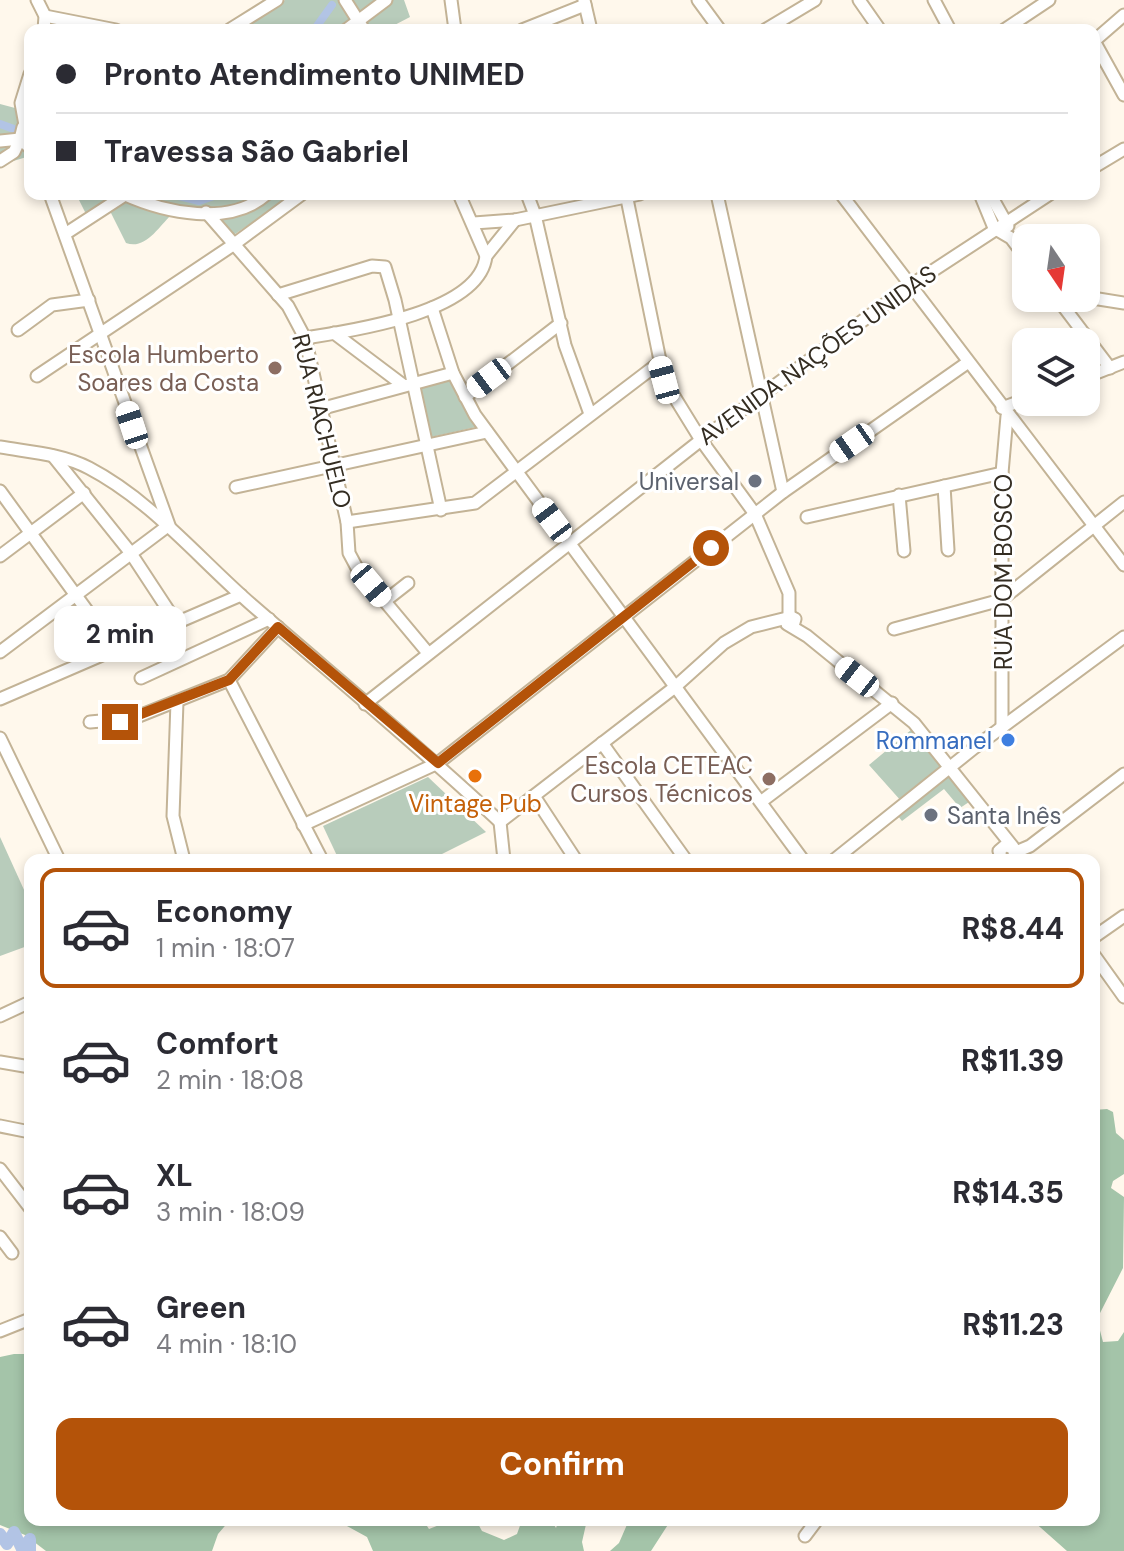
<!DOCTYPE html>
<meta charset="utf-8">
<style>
body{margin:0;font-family:"DM Sans",sans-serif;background:#f7f7f7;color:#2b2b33;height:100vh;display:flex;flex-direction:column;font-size:30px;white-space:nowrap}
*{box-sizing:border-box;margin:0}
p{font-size:26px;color:#7c7c81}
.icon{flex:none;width:44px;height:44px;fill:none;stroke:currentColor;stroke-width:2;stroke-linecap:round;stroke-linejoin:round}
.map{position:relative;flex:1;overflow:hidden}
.side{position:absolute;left:24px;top:854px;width:1076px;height:672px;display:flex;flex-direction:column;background:#fff;border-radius:16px;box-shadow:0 4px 12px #0003}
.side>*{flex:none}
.hud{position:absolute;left:24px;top:24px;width:1076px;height:176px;border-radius:16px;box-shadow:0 4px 12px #0003;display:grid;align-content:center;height:176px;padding:0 32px;background:#fff}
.needle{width:52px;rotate:167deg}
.controls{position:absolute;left:1012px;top:224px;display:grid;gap:16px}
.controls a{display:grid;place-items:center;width:88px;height:88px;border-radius:16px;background:#fff;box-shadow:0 4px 12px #0003;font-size:40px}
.end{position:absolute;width:36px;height:36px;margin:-18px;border:10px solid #b45309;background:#fff;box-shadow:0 0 0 4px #fff}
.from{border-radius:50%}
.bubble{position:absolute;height:56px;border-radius:16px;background:#fff;box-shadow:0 4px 12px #0003;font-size:26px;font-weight:700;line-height:56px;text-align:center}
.car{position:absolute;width:24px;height:48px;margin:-24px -12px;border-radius:10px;box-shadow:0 0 6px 2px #0007;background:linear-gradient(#fff 24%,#345 0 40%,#fff 0 76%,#345 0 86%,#fff 0)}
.hud b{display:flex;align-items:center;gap:28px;height:76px;font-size:30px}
.hud b+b{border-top:2px solid #e1e1e2}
.hud i{width:20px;height:20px;background:#2b2b33}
ul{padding:14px 0 0;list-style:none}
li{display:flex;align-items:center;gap:24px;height:120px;margin:0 16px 12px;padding:0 16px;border:4px solid transparent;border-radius:16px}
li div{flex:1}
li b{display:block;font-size:30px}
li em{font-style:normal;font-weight:700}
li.current{border-color:#b45309}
li>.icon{width:72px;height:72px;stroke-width:1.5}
.button{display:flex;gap:16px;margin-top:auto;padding:16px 32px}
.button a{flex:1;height:92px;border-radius:16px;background:#b45309;color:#fff;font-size:32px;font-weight:700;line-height:92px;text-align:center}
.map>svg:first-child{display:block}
.green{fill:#b8ccbb}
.forest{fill:#a4c4a9}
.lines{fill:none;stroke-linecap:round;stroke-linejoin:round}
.canal{stroke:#b2c4e5;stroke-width:8}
.river{stroke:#b2c4e5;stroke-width:12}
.minor-casing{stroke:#c3b396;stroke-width:15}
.minor{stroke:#fff;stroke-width:11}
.route{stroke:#b45309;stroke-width:10}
.education-dot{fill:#8d6e63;stroke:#fff;stroke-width:3}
.worship-dot{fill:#6b7280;stroke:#fff;stroke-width:3}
.shop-dot{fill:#3f7fe0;stroke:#fff;stroke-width:3}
.food-dot{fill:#e8710a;stroke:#fff;stroke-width:3}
.labels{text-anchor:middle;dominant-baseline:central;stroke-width:6;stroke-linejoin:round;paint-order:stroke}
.education-label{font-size:24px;fill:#785e54;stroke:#fff;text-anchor:end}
.street-label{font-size:24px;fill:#342d22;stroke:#fff}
.worship-label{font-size:24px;fill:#5b616d;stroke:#fff;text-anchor:end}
.shop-label{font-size:24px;fill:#366cbe;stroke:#fff;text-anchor:end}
.food-label{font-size:24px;fill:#c56008;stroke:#fff}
</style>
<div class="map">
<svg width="1124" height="1551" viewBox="0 0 1124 1551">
<rect width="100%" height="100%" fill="#fff8ec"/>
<!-- green -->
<g class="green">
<path d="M 285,0 L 404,0 L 410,17 L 385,30 L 369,26 L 363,30 L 246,30 L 247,26 Z"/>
<path d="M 0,104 L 30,112 L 30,156 L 0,165 Z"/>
<path d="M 76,194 L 289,194 L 286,200 L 232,236 L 202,218 L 171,215 C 158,228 145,250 126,243 L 110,211 L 86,214 Z"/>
<path d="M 451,380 L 476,427 L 427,438 L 415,389 Z"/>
<path d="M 911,730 L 969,802 L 960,808 L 944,789 L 902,821 L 894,811 L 902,802 L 869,765 Z"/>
<path d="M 428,777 L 486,832 L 430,860 L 339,860 L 323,826 Z"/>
<path d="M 0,837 L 30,903 L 30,945 L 0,956 Z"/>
</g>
<!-- forest -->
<g class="forest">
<path d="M 1107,1109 L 1113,1112 L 1116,1133 L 1124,1140 L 1124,1174 L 1113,1181 L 1111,1188 L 1124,1197 L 1123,1268 L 1097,1319 L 1103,1342 L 1118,1341 L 1124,1332 L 1124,1551 L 1067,1551 L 1032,1520 L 1094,1520 L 1094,1110 Z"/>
<path d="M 14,1354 L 30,1354 L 30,1520 L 230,1520 L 218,1534 L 212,1551 L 46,1551 L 25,1535 L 0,1525 L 0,1357 Z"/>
<path d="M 336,1520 L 394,1520 L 401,1524 L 423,1520 L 429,1529 L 452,1520 L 476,1520 L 482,1531 L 504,1540 L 517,1534 L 522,1520 L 551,1520 L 556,1528 L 559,1520 L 587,1520 L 582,1542 L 584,1551 L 373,1551 L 367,1537 Z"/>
<path d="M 629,1520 L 671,1520 L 651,1551 L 610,1551 L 619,1543 Z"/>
</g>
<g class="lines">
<!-- canal -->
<g class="canal">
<path d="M 314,30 L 332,5"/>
<path d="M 0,124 L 14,129"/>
<path d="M 171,194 L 199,201 L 220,194"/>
</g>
<!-- river -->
<path class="river" d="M 0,1534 L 7,1544 L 14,1532 L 22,1549 L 30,1539 L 30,1551"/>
<!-- minor casing -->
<g class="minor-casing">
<g id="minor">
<path d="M 37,0 L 45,16 L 44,30"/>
<path d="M 345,0 L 364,30"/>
<path d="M 451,0 L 455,30"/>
<path d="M 584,0 L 591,30"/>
<path d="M 698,0 L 720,30"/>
<path d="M 859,0 L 880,30"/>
<path d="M 934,0 L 950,30"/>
<path d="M 1124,15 L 1094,41 L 1124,95"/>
<path d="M 45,16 L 116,30"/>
<path d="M 229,30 L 277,0"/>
<path d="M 346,30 L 386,0"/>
<path d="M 522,30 L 585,5"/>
<path d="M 765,30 L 815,0"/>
<path d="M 1004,30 L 1049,0"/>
<path d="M 29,123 L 23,127 L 20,139 L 30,148"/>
<path d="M 25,125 L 21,103 L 30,74"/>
<path d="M 0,141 L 20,139"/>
<path d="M 0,161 L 14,152 L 20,139"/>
<path d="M 1094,167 L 1124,149"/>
<path d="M 123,194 C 165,213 230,227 267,194"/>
<path d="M 527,194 L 535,215 L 565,345 L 590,414"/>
<path d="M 626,194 L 664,380 L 701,440 L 755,514 L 789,593 L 789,616"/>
<path d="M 717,194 L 783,492"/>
<path d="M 841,194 L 1124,565"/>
<path d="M 980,194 L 994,228 L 1011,238 L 1026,258"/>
<path d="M 990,194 L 1008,226"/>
<path d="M 206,212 L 288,306 L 305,338 L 347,522 L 349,553 L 357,568 L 428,653"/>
<path d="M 474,223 L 515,220 L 640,194"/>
<path d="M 65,234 L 125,195"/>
<path d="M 486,256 L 515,220"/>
<path d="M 278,295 L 372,266 L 385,267 L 395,300 L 441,510"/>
<path d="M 1086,297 L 1124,303"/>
<path d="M 1057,298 L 1110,368"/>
<path d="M 432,308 L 453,373 L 475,415 L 803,860"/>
<path d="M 18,330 L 52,305 L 89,300"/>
<path d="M 334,333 L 403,385"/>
<path d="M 305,338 C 350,331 480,313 486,256 L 459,194"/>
<path d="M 37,376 L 233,245 L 302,194"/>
<path d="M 1086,377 L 1124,362"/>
<path d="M 465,397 L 561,323"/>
<path d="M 1002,408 L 1026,399"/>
<path d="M 320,409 L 453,373"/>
<path d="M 0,447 C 29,452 62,454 89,468 C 152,501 199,559 252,605 C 335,677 420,747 500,822"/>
<path d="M 53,456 L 130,552 L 176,622"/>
<path d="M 944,486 L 948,550"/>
<path d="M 236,487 L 487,432"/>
<path d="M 0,491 L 115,649"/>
<path d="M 899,495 L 904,551"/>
<path d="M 807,517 L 1002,473"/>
<path d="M 347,522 L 475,503 L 659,363"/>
<path d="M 0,556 L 84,493"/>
<path d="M 385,601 L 408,583"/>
<path d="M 793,626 L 795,619 L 789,616 L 787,624 L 807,636 L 914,723 L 1013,847"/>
<path d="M 894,629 L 1001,600 L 1124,502"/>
<path d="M 0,652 L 169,525 L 50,194"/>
<path d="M 141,678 L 269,619"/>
<path d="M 229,680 L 322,860"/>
<path d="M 0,699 L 241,595"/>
<path d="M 177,702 L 173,816 L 184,860"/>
<path d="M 365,704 L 701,440 L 911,285 L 1050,194"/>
<path d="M 90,722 L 134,718 L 229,680 L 278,627"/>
<path d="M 1002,728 L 1002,473 L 1007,416"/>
<path d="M 0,738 L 59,860"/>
<path d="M 602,743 L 686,860"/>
<path d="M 534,796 L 576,860"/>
<path d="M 762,801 L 892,703"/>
<path d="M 500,822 L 675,687 L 724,643 L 751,627 L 787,618"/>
<path d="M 500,822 L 504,860"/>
<path d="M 303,825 L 438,763 L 783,492 L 967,363"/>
<path d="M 1016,852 L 1030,846 L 1124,774"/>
<path d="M 834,860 L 974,748 L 1124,637"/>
<path d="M 1002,860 L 999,851 L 1006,845 L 1015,850 L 1013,860"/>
<path d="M 1094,937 L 1124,916"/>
<path d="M 1094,955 L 1124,997"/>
<path d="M 0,1016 L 30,1002"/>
<path d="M 0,1062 L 30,1067"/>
<path d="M 0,1126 L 30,1132"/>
<path d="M 0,1169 L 30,1208"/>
<path d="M 0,1237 L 12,1253"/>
<path d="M 0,1331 L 30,1319"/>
<path d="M 805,1536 L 817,1520"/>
</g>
</g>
<!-- minor -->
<use href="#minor" class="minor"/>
</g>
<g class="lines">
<!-- route -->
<path class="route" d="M 120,722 L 229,680 L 278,627 L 438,763 L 711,548"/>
</g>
<!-- markers -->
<g class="education-dot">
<circle cx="275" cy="368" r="8"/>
<circle cx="769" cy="779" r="8"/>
</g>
<g class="worship-dot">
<circle cx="755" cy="481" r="8"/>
<circle cx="931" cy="815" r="8"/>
</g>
<circle class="shop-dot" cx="1008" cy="740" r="8"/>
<circle class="food-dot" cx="475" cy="776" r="8"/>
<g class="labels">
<!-- education labels -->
<g class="education-label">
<text x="259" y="354">Escola Humberto<tspan x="259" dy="28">Soares da Costa</tspan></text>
<text x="753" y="765">Escola CETEAC<tspan x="753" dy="28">Cursos Técnicos</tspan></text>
</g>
<!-- street labels -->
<g class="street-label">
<text transform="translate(817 355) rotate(-36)">AVENIDA NAÇÕES UNIDAS</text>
<text transform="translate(322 421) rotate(76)">RUA RIACHUELO</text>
<text transform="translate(1003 572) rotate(-90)">RUA DOM BOSCO</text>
</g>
<!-- worship labels -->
<g class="worship-label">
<text x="739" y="481">Universal</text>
<text x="947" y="815" text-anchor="start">Santa Inês</text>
</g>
<!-- shop labels -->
<g class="shop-label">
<text x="992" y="740">Rommanel</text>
</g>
<!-- food labels -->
<g class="food-label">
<text x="475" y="803">Vintage Pub</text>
</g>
</g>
</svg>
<div class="controls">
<a><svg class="needle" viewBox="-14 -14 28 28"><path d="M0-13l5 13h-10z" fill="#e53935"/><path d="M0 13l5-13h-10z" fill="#7c7c81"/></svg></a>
<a><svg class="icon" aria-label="layers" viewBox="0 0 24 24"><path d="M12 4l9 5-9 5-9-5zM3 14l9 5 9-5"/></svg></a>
</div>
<i class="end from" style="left:711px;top:548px"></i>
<i class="end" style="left:120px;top:722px"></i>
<div class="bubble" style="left:54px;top:606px;width:132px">2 min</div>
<i class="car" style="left:489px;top:378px;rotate:233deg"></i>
<i class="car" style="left:664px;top:380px;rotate:345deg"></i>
<i class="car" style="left:132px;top:425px;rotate:342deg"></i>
<i class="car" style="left:852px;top:443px;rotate:235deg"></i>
<i class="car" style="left:552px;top:520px;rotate:323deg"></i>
<i class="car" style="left:371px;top:585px;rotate:140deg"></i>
<i class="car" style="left:857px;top:677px;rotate:308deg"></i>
<div class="hud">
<b><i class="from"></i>Pronto Atendimento UNIMED</b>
<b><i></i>Travessa São Gabriel</b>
</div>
<section class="side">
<ul>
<li class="current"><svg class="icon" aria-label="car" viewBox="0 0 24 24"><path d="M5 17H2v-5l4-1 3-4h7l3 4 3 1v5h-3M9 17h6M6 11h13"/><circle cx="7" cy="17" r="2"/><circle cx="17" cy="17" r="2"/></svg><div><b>Economy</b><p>1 min · 18:07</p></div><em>R$8.44</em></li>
<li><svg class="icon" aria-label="car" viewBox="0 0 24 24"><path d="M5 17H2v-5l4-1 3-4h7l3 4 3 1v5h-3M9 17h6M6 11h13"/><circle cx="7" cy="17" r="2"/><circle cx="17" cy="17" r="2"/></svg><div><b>Comfort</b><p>2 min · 18:08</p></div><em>R$11.39</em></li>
<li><svg class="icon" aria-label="car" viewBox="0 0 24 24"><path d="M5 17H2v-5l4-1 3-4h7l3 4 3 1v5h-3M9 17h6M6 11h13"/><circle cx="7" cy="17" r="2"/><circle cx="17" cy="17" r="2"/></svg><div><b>XL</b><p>3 min · 18:09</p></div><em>R$14.35</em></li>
<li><svg class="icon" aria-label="car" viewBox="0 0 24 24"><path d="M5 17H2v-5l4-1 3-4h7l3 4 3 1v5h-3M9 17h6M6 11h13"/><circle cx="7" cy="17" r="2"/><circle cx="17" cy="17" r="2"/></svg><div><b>Green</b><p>4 min · 18:10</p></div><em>R$11.23</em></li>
</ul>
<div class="button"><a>Confirm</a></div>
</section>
</div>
